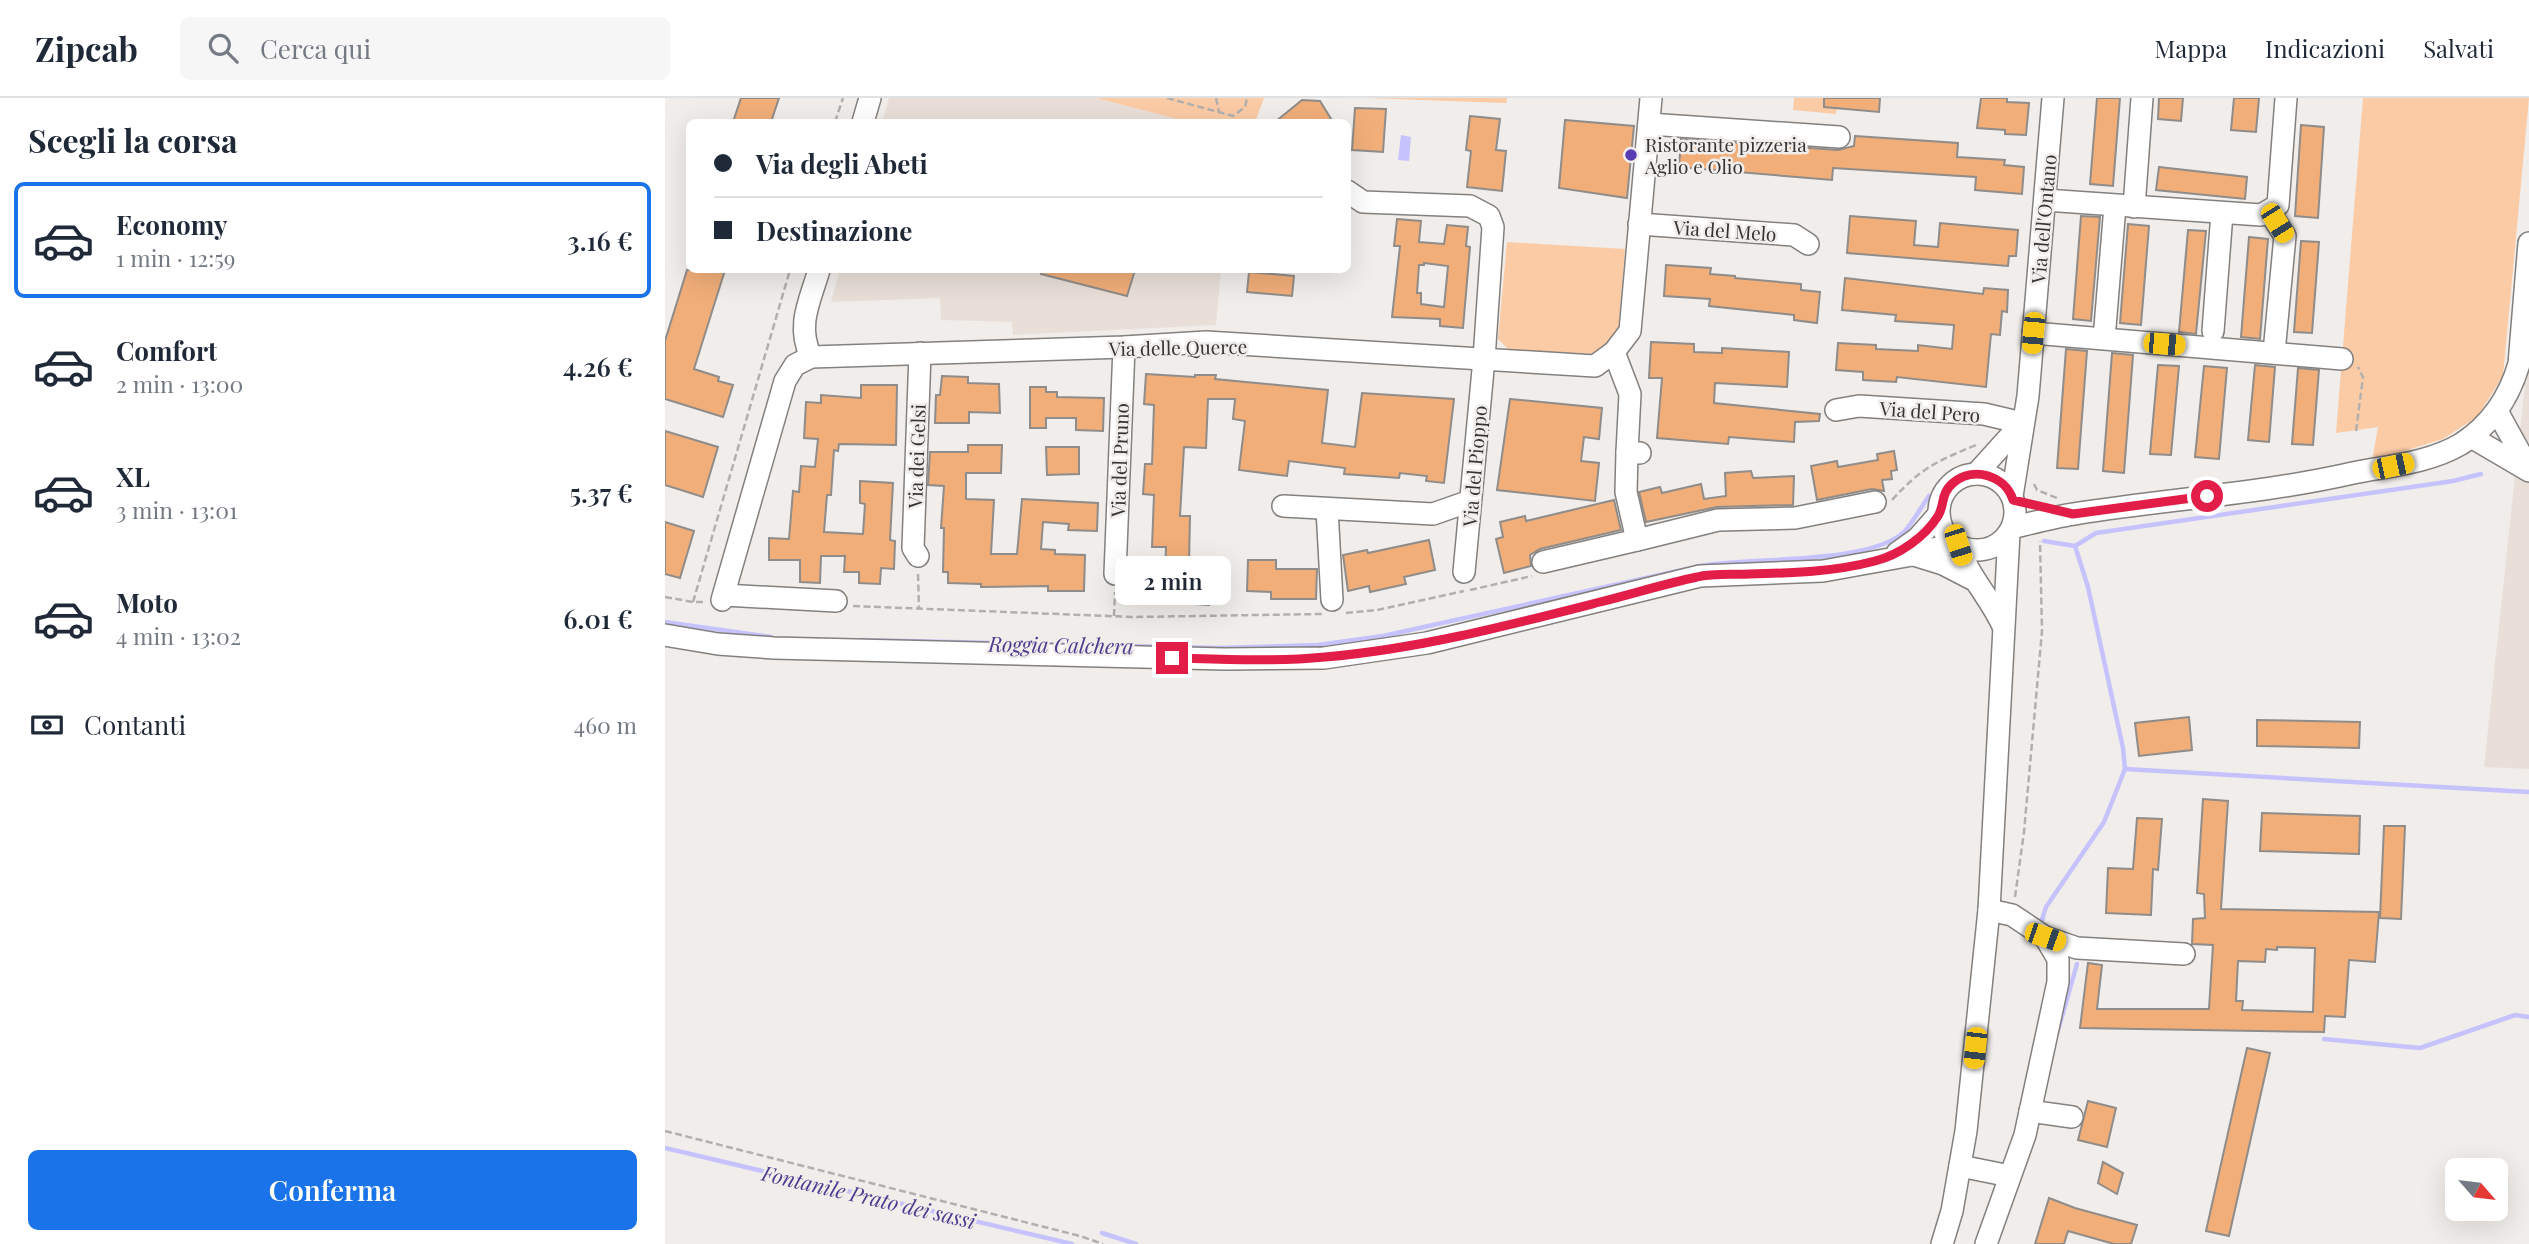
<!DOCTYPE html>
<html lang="it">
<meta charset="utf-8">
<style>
body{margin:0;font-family:"Playfair Display",serif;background:#f6f6f7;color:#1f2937;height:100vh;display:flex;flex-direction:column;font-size:26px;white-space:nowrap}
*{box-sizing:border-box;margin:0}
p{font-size:23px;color:#747a83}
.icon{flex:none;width:38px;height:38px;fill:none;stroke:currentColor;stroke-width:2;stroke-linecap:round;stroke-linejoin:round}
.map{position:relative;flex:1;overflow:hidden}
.drawer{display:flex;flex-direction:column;background:#fff;width:665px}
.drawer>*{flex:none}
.top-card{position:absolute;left:21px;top:21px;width:665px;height:154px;border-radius:10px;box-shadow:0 7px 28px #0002;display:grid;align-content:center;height:154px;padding:0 28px;background:#fff}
.needle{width:46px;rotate:118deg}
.controls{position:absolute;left:1780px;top:1060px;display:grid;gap:14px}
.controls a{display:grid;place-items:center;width:63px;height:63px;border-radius:10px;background:#fff;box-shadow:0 7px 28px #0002;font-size:35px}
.end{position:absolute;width:32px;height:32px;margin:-16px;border:9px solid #e11d48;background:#fff;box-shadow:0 0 0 4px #fff}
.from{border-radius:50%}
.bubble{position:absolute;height:49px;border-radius:10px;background:#fff;box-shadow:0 7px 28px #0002;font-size:23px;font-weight:600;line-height:49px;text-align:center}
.car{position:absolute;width:21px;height:42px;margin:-21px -10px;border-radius:9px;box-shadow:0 0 5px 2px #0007;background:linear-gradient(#f5c518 24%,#345 0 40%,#f5c518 0 76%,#345 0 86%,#f5c518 0)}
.top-card b{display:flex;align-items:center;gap:24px;height:66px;font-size:26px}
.top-card b+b{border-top:2px solid #e0e1e3}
.top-card i{width:18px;height:18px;background:#1f2937}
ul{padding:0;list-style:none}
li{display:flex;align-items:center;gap:21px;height:116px;margin:0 14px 10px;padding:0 14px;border:4px solid transparent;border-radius:10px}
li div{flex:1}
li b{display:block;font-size:26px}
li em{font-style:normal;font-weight:600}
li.current{border-color:#1a73e8}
li>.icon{width:63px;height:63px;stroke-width:1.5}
h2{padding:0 28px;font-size:32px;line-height:84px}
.pay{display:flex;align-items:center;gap:18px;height:77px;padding:0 28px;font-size:26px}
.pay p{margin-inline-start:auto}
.action{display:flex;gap:14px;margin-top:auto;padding:14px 28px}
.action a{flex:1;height:80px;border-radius:10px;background:#1a73e8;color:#fff;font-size:28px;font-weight:600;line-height:80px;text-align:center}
header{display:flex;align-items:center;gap:42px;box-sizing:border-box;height:98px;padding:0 35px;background:#fff;border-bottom:2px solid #e0e1e3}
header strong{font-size:33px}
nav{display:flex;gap:38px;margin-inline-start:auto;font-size:24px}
.search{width:490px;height:63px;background:#f6f6f7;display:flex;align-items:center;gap:18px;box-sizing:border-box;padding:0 24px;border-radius:10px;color:#747a83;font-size:26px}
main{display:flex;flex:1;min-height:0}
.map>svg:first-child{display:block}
.built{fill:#e9dfd8}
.green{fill:#fbcba6}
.water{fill:#c6c2fd}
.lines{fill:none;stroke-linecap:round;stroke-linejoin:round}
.stream{stroke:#c6c2fd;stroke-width:4.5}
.building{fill:#f1ae79;stroke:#8f8c8a;stroke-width:2;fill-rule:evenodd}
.minor-casing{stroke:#83807e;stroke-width:24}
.path{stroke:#b2b0ae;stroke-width:2.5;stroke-dasharray:7 3.5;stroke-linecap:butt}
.minor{stroke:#fff;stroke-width:21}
.route{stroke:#e11d48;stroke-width:9}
.poi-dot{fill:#583cb4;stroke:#f0edea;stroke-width:2.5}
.labels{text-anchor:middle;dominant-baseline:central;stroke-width:5;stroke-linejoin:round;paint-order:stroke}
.poi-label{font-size:19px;fill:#363534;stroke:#f0edea;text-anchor:start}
.street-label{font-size:19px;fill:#363534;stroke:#f0edea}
.water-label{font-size:21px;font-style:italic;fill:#4c3c91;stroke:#f0edea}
</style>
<header>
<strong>Zipcab</strong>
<div class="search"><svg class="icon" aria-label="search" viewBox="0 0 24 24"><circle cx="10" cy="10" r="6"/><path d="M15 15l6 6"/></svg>Cerca qui</div>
<nav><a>Mappa</a><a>Indicazioni</a><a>Salvati</a></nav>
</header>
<main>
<section class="drawer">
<h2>Scegli la corsa</h2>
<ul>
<li class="current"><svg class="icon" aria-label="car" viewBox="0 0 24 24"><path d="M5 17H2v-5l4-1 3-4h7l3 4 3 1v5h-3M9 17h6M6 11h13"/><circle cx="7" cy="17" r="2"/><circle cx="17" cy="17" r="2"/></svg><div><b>Economy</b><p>1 min · 12:59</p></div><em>3.16 €</em></li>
<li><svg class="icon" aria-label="car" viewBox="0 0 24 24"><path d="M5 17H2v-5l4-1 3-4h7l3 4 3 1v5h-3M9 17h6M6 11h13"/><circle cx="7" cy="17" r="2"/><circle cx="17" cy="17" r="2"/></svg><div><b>Comfort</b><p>2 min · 13:00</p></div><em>4.26 €</em></li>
<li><svg class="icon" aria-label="car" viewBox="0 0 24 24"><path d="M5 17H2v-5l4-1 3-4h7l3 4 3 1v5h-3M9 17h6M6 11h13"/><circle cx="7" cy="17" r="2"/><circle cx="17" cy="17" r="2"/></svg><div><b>XL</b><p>3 min · 13:01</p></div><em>5.37 €</em></li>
<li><svg class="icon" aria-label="car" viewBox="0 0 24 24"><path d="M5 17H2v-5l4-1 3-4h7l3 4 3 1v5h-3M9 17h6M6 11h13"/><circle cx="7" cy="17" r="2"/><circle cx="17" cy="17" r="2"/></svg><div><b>Moto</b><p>4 min · 13:02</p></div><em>6.01 €</em></li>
</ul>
<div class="pay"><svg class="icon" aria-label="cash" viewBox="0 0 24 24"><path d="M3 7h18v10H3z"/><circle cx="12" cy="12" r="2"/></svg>Contanti<p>460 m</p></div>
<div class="action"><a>Conferma</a></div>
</section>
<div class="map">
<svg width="1864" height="1146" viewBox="0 0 1864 1146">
<rect width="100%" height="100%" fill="#f0edea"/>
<!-- built -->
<g class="built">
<path d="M 224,0 L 431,0 L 524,24 L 217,24 Z"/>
<path d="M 175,172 L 556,172 L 551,227 L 348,237 L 347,224 L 276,222 L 275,200 L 166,204 Z"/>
<path d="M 1864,249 L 1864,671 L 1819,669 L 1849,387 Z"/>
</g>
<!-- green -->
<g class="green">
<path d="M 431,0 L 599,0 L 590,24 L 524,24 Z"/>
<path d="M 702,0 L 842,0 L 841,5 Z"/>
<path d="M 1129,0 L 1173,0 L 1171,16 L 1128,12 Z"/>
<path d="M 1698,0 L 1864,0 L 1838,278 L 1812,319 L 1778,341 L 1707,363 L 1713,329 L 1671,335 Z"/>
<path d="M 842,144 L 960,151 L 953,236 L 936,256 L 846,254 L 833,241 Z"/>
</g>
<!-- water -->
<path class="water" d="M 736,37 L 746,39 L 744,63 L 733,62 Z"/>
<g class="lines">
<!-- stream -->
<g class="stream">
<path d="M 1410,448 L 1431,435 L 1788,383 L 1816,376"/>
<path d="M 1030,469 C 1080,458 1205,468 1240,433 C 1249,423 1256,409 1264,398"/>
<path d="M 0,524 L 106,539"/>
<path d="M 195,542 L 554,550 L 653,547 L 718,538 L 1022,471"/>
<path d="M 1460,671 L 1864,694"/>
<path d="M 1375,828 L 1381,809 L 1439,724 L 1460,671 L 1458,650 L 1423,489 L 1410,448 L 1379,443"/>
<path d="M 1392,936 L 1412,866"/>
<path d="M 1659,941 L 1755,950 L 1850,917 L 1864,919"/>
<path d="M 0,1050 L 407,1146"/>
<path d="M 437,1135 L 471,1146"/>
</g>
</g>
<!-- building -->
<g class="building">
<path d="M 76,0 L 114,0 L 106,24 L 68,24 Z"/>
<path d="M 1159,0 L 1215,0 L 1214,14 L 1159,9 Z"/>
<path d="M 1316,0 L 1342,0 L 1342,4 L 1364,5 L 1361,37 L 1340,36 L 1340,32 L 1312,30 Z"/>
<path d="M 1432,0 L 1455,0 L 1448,88 L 1425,86 Z"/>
<path d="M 1494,0 L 1518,0 L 1516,23 L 1493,21 Z"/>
<path d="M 1569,0 L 1594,0 L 1591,34 L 1566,32 Z"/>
<path d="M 637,2 L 655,3 L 668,24 L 610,24 Z"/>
<path d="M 690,10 L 721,11 L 718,54 L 687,52 Z"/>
<path d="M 805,18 L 835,21 L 831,52 L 841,53 L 837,93 L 802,89 L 806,53 L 801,52 Z"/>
<path d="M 900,22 L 969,28 L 962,100 L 894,90 Z"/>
<path d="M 1636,27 L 1659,29 L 1653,120 L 1630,118 Z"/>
<path d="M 1190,38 L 1293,45 L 1292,59 L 1340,62 L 1339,67 L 1359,69 L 1357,96 L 1310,92 L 1311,79 L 1168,70 L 1167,82 L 1014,69 L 1016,41 L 1173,52 L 1189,48 Z"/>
<path d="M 1494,69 L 1582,79 L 1580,101 L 1491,92 Z"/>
<path d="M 1185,118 L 1251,123 L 1249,147 L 1273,149 L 1275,125 L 1353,132 L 1351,158 L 1344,158 L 1343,168 L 1182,155 Z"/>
<path d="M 1416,118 L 1435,119 L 1426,223 L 1408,221 Z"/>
<path d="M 732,121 L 756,123 L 754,144 L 779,146 L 782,127 L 803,129 L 801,148 L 805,149 L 798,230 L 775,228 L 775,221 L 727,219 L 735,148 L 729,148 ZM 759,165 L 783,168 L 779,209 L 756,206 L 756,195 L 752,195 L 754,167 L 759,167 Z"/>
<path d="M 1463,126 L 1484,128 L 1476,227 L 1455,225 Z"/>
<path d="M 1523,132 L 1541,133 L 1531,236 L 1514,234 Z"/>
<path d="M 1584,139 L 1603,141 L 1595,241 L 1576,239 Z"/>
<path d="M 1636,143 L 1654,144 L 1647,235 L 1629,234 Z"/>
<path d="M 1001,167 L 1046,170 L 1045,176 L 1070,178 L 1070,180 L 1136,186 L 1136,192 L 1155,194 L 1152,225 L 1129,222 L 1129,217 L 1044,208 L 1045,201 L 999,198 Z"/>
<path d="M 22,172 L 60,172 L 29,271 L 54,279 L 53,283 L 68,287 L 58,319 L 0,301 L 0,243 Z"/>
<path d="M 377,172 L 470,172 L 462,198 L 376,176 Z"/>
<path d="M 584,174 L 629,178 L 627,198 L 582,194 Z"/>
<path d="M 1180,180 L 1318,196 L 1319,190 L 1343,192 L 1342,214 L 1337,213 L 1335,237 L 1326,236 L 1321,289 L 1232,279 L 1231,284 L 1198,282 L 1198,274 L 1171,272 L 1173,245 L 1211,247 L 1211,251 L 1253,253 L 1253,247 L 1287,251 L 1289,227 L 1230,223 L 1231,217 L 1177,212 Z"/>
<path d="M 986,244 L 1029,246 L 1029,254 L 1057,255 L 1057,250 L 1124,254 L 1122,289 L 1050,285 L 1049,305 L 1155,316 L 1154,323 L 1130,324 L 1129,344 L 1064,339 L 1063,346 L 992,340 L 997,280 L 984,280 Z"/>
<path d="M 1401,251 L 1422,253 L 1413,371 L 1392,370 Z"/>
<path d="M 1447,255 L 1468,257 L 1459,375 L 1438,373 Z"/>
<path d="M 1493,267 L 1514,268 L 1506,357 L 1485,356 Z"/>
<path d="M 1590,267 L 1610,269 L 1604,344 L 1583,342 Z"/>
<path d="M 1539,268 L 1562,270 L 1554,361 L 1530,359 Z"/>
<path d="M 1633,270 L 1654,272 L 1648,347 L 1627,346 Z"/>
<path d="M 481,276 L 530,279 L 530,277 L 551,277 L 550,281 L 663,292 L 657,345 L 690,349 L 697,295 L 789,301 L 779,385 L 761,383 L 762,378 L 735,375 L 734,380 L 679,376 L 680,370 L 624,363 L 622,378 L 574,372 L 580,323 L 568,321 L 570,301 L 543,301 L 541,350 L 519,349 L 515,418 L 525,418 L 524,465 L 546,466 L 544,507 L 531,506 L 532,502 L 499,500 L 501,449 L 487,449 L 489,397 L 478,396 L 480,366 L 487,366 L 489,307 L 479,306 Z"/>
<path d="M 277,278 L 303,279 L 303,285 L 334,286 L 335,315 L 304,314 L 304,325 L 270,325 L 271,297 L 275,297 Z"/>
<path d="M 196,287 L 232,287 L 231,347 L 174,346 L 173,353 L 169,352 L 166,397 L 162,397 L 159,434 L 198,436 L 200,406 L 195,405 L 195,383 L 228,385 L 225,442 L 230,443 L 229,471 L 216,470 L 215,486 L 194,485 L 194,474 L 179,474 L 180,458 L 156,458 L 155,485 L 135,484 L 135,462 L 104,462 L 104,440 L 124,441 L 128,393 L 134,394 L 136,368 L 150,369 L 153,341 L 139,340 L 141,304 L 156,305 L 156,297 L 196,300 Z"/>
<path d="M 365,289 L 381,289 L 381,294 L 392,294 L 392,299 L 439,300 L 438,333 L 411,332 L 411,320 L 381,320 L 381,330 L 365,330 Z"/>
<path d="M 845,301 L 937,310 L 934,341 L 919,339 L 916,363 L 934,365 L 930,403 L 832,392 Z"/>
<path d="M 0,333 L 53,349 L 38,399 L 0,387 Z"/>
<path d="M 303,347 L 337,347 L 336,375 L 301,375 L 301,401 L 329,402 L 326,456 L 352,456 L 357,401 L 433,405 L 432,433 L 403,432 L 404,426 L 378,424 L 376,451 L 390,452 L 390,456 L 420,457 L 419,493 L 383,493 L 383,488 L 316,489 L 316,486 L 283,485 L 283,474 L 278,474 L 279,430 L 276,430 L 279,388 L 263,387 L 265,354 L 303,354 Z"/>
<path d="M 381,349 L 414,349 L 414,376 L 382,377 Z"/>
<path d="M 1229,353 L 1232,372 L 1226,373 L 1227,381 L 1217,382 L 1219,393 L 1207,391 L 1152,402 L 1146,368 L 1172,363 L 1173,369 L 1213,362 L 1212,356 Z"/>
<path d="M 1086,373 L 1088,380 L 1129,378 L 1128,407 L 1052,409 L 981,424 L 974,394 L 995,389 L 997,395 L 1036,386 L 1039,401 L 1061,398 L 1060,375 Z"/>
<path d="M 949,402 L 956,432 L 875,451 L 865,457 L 866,468 L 839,475 L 831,441 L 838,439 L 835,424 L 860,418 L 861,423 Z"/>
<path d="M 0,424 L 29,433 L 15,480 L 0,476 Z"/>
<path d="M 764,442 L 770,472 L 739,479 L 741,486 L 705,494 L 704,488 L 683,493 L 678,457 L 702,452 L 703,455 Z"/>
<path d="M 583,462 L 611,462 L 611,471 L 652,471 L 651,501 L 606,501 L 606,494 L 582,493 Z"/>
<path d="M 1524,619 L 1527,652 L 1474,658 L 1470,625 Z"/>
<path d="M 1592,622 L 1695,624 L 1694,650 L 1592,648 Z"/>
<path d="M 1538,701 L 1563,703 L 1556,811 L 1714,814 L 1710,864 L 1684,862 L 1680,919 L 1660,918 L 1659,934 L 1415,930 L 1423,865 L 1437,867 L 1432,911 L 1544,911 L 1548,847 L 1527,846 L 1528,821 L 1540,820 L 1539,796 L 1532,795 ZM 1612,849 L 1650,850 L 1648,914 L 1577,912 L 1578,903 L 1571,903 L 1573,863 L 1600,864 L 1601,851 L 1612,852 Z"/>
<path d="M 1597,715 L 1695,718 L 1694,756 L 1595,753 Z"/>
<path d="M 1472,720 L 1497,721 L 1493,772 L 1488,771 L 1486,817 L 1441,815 L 1443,770 L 1468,771 Z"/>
<path d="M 1719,728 L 1740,728 L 1736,821 L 1715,820 Z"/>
<path d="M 1582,950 L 1605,955 L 1564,1138 L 1541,1133 Z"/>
<path d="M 1423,1003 L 1451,1010 L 1442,1049 L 1413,1042 Z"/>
<path d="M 1438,1064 L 1458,1075 L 1452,1096 L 1433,1085 Z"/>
<path d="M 1384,1100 L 1410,1110 L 1472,1127 L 1466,1146 L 1449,1146 L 1403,1133 L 1399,1146 L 1370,1146 Z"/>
</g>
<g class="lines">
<!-- minor casing -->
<g class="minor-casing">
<g id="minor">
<path d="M 198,24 L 205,0"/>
<path d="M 984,26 L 1174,39"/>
<path d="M 682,93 L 698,104 L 805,108 L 824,118 L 828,129 L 819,261 L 799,474"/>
<path d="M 1380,102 L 1596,117 L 1613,107 L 1621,0"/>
<path d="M 1469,109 L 1477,0"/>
<path d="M 1604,113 L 1620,138 L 1610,244"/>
<path d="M 974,126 L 1129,137 L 1143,146"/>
<path d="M 1440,229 L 1450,108"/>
<path d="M 1548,233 L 1557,115"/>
<path d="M 1368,235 L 1677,261"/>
<path d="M 949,254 L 965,296 L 962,354 L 975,355"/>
<path d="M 146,259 C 131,227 145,203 154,172"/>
<path d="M 1171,312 L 1194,308 L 1319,316 L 1357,325"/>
<path d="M 1832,313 L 1864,371"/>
<path d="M 1806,339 L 1864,373"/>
<path d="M 1311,376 L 1357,325"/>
<circle cx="1312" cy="414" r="38"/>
<path d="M 1347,398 L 1363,298 L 1388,0"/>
<path d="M 618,408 L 768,416 L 805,403"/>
<path d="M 662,411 L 667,502"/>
<path d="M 1347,430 C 1367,425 1388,419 1409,416 C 1502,401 1596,396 1688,375 C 1723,368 1764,365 1796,346 C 1826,327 1844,300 1854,266 L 1864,145"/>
<path d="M 972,442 L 1053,422 L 1130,420 L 1210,404"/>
<path d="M 1293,447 C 1303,478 1325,499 1338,528"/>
<path d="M 1232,455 L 1253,440 L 1274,416"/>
<path d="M 1249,457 L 1278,466 L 1309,482"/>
<path d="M 253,458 L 248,450 L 255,255"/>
<path d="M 878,464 L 972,442 L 961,394 L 962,354"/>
<path d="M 450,476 L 459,249"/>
<path d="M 59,497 L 171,503"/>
<path d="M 57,502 L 120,283 L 130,267 L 146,259 L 459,249 L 541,244 L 930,268 L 949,254 L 965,233 L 986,0"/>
<path d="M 0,537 L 53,546 L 109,550 L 560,561 L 659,560 L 762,545 L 1035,478 L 1158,473 L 1247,457 L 1290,445"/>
<path d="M 1324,812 L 1347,817 L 1380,839 L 1412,850 L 1519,856"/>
<path d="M 1365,1013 L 1407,1019"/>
<path d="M 1295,1068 L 1345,1078"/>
<path d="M 1277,1146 L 1287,1113 L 1301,1033 L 1324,812 L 1344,435"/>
<path d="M 1321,1146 L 1360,1037 L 1393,884 L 1393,861 L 1380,839"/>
</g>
</g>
<!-- path -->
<g class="path">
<path d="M 502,0 L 568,18 L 580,9 L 582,0"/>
<path d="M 551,0 L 554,14"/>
<path d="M 170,24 L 178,0"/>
<path d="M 1691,333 L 1698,279 L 1693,269"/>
<path d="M 1369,386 L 1372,392 L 1392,400"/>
<path d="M 1227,402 C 1256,370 1272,363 1311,347"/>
<path d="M 253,476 L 254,511"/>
<path d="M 805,492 L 867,478"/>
<path d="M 0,499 L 28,504 L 38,504"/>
<path d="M 28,504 L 125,172"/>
<path d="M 188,508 L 469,519 L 657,516"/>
<path d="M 681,515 L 712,512 L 799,493"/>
<path d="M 449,518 L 450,494"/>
<path d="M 1350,799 L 1359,734 L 1377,533 L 1375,443"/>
<path d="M 0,1033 L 415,1138 L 438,1146"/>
</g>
<!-- minor -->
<use href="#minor" class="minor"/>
</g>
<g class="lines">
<!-- route -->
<path class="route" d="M 507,560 C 558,561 610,564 660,559 C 753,551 845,527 935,504 C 967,496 999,486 1032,479 C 1048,475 1067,477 1084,476 C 1126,475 1169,474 1210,463 C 1234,457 1260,439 1273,418 C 1280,407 1275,396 1288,385 C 1308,368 1340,377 1348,402 L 1408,416 L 1542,398"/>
</g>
<!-- markers -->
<circle class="poi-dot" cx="966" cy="57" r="7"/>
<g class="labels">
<!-- poi labels -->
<g class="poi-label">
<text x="980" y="46">Ristorante pizzeria<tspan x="980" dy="22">Aglio e Olio</tspan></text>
</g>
<!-- street labels -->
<g class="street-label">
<text transform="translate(1378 121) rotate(-85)">Via dell'Ontano</text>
<text transform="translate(1060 132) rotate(4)">Via del Melo</text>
<text transform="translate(513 249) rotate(-1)">Via delle Querce</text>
<text transform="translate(1265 313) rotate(4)">Via del Pero</text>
<text transform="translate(251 358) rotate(-88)">Via dei Gelsi</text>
<text transform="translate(454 362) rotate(-88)">Via del Pruno</text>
<text transform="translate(809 368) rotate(-85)">Via del Pioppo</text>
</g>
<!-- water labels -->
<g class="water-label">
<text transform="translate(396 546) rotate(1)">Roggia Calchera</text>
<text transform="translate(204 1098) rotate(13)">Fontanile Prato dei sassi</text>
</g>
</g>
</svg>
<div class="controls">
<a><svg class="needle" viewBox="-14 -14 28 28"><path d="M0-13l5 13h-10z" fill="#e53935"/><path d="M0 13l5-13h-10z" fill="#747a83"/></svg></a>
</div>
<i class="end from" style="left:1542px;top:398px"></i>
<i class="end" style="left:507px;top:560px"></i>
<div class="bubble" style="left:450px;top:458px;width:116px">2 min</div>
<i class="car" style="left:1612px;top:125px;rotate:148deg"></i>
<i class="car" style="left:1368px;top:235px;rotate:185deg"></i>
<i class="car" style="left:1499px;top:246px;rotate:95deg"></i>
<i class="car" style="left:1728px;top:368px;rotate:78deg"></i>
<i class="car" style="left:1293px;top:447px;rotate:162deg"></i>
<i class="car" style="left:1380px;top:839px;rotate:109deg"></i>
<i class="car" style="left:1310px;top:950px;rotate:186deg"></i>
<div class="top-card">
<b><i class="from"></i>Via degli Abeti</b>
<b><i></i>Destinazione</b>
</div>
</div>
</main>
